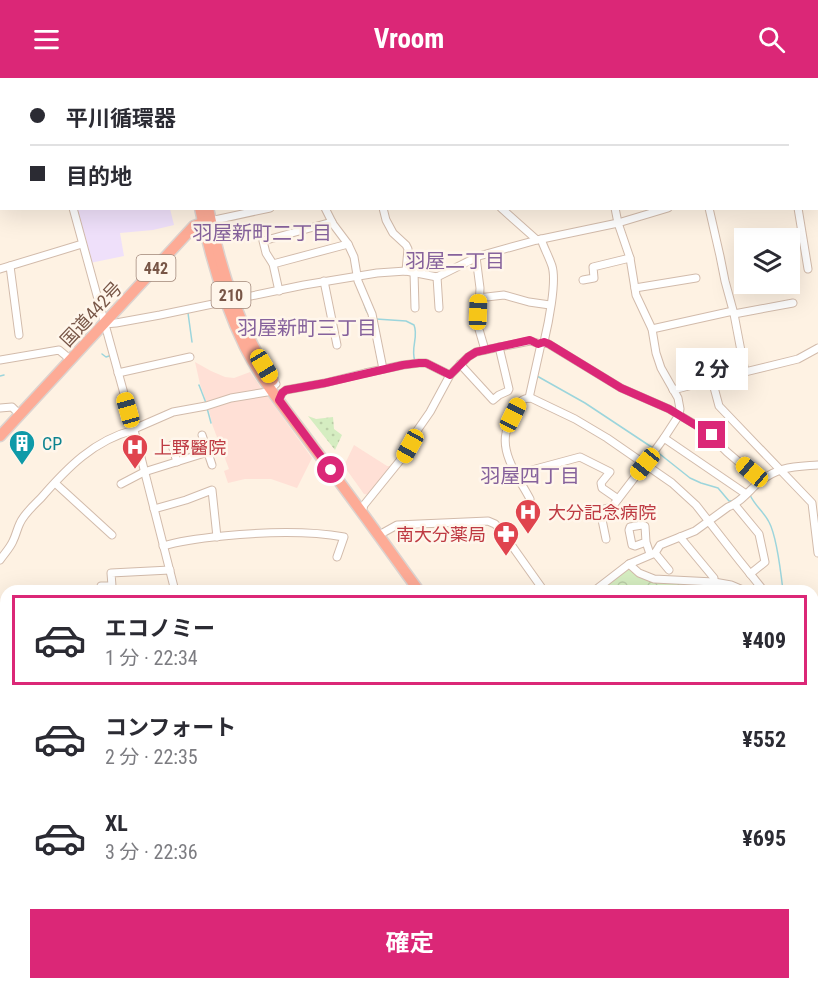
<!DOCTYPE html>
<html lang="ja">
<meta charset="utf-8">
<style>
body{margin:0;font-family:"Roboto Condensed","Noto Sans JP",sans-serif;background:#f2f2f3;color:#2b2b33;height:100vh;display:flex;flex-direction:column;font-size:22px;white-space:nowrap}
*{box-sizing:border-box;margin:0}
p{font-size:20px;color:#7c7c81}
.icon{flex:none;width:33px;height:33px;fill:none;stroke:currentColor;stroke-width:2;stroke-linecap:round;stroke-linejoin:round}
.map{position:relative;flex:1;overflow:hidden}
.drawer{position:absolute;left:0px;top:507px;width:819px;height:405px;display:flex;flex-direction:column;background:#fff;border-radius:18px 18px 0 0;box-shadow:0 6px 24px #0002}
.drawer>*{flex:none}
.top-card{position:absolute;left:0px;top:0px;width:819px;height:132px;box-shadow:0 6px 24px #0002;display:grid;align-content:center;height:132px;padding:0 30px;background:#fff}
.buttons{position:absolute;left:734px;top:150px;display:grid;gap:12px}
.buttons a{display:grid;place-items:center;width:66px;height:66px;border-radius:0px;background:#fff;box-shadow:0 6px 24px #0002;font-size:30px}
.end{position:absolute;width:27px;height:27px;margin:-14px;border:8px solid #db2777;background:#fff;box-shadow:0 0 0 3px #fff}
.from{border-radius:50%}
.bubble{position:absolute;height:42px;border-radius:0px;background:#fff;box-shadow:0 6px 24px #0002;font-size:20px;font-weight:700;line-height:42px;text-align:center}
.car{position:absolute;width:18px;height:36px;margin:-18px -9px;border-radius:8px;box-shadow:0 0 4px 2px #0007;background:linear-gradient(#f5c518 24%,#345 0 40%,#f5c518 0 76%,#345 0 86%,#f5c518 0)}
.top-card b{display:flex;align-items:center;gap:21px;height:57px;font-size:22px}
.top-card b+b{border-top:2px solid #e1e1e2}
.top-card i{width:15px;height:15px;background:#2b2b33}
ul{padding:10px 0 0;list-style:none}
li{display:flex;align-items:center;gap:18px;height:90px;margin:0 12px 9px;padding:0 18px;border:3px solid transparent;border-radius:0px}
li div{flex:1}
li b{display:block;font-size:22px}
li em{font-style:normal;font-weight:700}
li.current{border-color:#db2777}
li>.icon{width:54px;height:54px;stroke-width:1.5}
.primary-button{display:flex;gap:12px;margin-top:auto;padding:12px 30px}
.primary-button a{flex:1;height:69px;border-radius:0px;background:#db2777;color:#fff;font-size:24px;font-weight:700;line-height:69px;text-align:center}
header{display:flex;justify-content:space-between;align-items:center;height:78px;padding:0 30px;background:#db2777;color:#fff;font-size:27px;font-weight:700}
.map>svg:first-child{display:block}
.commercial{fill:#ffe0d6}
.education{fill:#efe0fa}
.grass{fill:url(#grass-dots)}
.forest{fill:url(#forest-crowns)}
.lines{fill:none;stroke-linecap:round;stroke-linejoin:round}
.stream{stroke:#9cd5dc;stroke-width:1.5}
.minor-casing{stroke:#d2bbab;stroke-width:9}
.highway-casing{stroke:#dcd3cf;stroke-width:13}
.minor{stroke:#fff;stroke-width:7}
.highway{stroke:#fdab96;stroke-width:10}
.route{stroke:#db2777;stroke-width:8}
.labels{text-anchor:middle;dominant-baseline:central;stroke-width:5;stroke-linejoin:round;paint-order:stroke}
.shield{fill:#fff6eb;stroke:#a08678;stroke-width:1.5}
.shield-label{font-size:16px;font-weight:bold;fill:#785647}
.street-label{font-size:18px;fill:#785647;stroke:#fff6eb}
.culture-label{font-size:18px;fill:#0d838f;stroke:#fff6eb;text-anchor:start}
.health-label{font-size:18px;fill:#be3a42;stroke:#fff6eb;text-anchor:start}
.neighbourhood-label{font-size:20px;fill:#86629c;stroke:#fff6eb}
</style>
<header><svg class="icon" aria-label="menu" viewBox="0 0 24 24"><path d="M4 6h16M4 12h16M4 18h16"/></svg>Vroom<svg class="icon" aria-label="search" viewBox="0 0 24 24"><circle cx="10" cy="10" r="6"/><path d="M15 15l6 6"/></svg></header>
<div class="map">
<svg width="818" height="912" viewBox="0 0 818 912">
<defs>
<pattern id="grass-dots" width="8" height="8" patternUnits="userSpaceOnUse" patternTransform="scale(1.5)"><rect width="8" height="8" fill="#d5edc1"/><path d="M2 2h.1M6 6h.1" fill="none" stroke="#bacda7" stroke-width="1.8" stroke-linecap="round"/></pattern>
<pattern id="forest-crowns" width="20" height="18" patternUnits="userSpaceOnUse" patternTransform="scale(1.5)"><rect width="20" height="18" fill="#d5edc1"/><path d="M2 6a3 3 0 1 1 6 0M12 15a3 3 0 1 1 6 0" fill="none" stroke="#bacda7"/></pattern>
</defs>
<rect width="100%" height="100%" fill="#fef2e3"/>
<!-- commercial -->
<g class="commercial">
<path d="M 195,284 L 211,293 L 225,299 L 234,300 L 250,294 L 264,314 L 207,326 L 200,306 Z"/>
<path d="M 266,316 L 312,380 L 297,410 L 271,401 L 245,401 L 228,405 L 224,393 L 229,391 L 212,346 L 208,328 Z"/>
<path d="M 354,367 L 387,388 L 391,388 L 370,417 L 364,416 L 344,388 Z"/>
</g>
<!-- education -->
<g class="education">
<path d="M 75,131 L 170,131 L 174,147 L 153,152 L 120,155 L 124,178 L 90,185 Z"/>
<path d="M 813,781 L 818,784 L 818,883 L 813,884 Z"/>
</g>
<!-- grass -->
<path class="grass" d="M 308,338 L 316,341 L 333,339 L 334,351 L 342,357 L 335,372 Z"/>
<!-- forest -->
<path class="forest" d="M 629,489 L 637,497 L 731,509 L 742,513 L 599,513 Z"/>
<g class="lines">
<!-- stream -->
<g class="stream">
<path d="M 364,226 L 366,232 L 369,237"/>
<path d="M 188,235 L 192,264"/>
<path d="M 376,241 L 406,243 L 414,247 C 419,259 410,270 415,283"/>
<path d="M 102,276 L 106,279 L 109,278"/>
<path d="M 0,298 L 4,297"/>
<path d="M 537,298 L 585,325 L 653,370"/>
<path d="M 199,307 L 206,325"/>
<path d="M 207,330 L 211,345"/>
<path d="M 656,373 L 690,400 L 701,405 L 718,410 L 729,423 L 734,423 L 740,417"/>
<path d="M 750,417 C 755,428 764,434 769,444 C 777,459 781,495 783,513"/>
<path d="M 813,704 L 818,708"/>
</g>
<!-- minor casing -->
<g class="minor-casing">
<g id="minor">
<path d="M 28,0 L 29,2"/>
<path d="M 339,0 L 339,2"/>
<path d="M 403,0 L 403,2"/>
<path d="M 585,0 L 586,2"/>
<path d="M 60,2 L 66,0"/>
<path d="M 647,2 L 654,0"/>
<path d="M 0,15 L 2,15"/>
<path d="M 73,130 L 134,352 L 175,513"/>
<path d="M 325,130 L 333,146 L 348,166 L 354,179 L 358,203 L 372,236 L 383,291"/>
<path d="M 383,130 L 386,142 L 393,155 L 406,167 L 408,171 L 406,193"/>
<path d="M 501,130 L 537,162 L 618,145 L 668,130"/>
<path d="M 709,130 L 720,178 L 725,203 L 734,236 L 745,294"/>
<path d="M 798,130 L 808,191"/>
<path d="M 210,143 L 270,130"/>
<path d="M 541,161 C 544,170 549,179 552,188 C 557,204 548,247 544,264"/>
<path d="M 273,186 L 348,166"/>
<path d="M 10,188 L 19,257"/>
<path d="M 0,191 L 82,166"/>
<path d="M 414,194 L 415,230"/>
<path d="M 437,199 L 439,230"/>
<path d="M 583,202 L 594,200 L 593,189 L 630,180"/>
<path d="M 324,203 L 337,267"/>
<path d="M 635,210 L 696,200"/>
<path d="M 279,213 L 273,186 L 266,175 L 263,163 L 332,144"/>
<path d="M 478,220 L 504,217 L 529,224 L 550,227"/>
<path d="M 734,236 L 793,225"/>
<path d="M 105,246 L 116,245 L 160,237 L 304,207 L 377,195 L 406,193 L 437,199 L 479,178 L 537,162"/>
<path d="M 652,251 L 733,233"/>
<path d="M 485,272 L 530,263 L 541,266"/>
<path d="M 0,282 L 59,272 L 71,282"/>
<path d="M 460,286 L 493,322 L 499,317 L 508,313 L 509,311 L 499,269"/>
<path d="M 118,295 L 190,279"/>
<path d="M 712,302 L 798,281 L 818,270"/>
<path d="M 673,312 L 712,302 L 719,328 L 812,425 L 818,475"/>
<path d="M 529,320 L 541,266 L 547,265 L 621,310 L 669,331 L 706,353 L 727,374 L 761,403"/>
<path d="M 279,322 L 282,315 L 286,312 L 325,305 L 365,295 L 403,287 L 419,285 L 426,285 L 450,297"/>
<path d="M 0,330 L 12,329 L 20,337"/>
<path d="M 134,351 L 173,334 L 206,328 L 231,320 L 267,314 L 276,306"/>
<path d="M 202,357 L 212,387"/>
<path d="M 664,360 L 746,416"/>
<path d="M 172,367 L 177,384"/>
<path d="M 517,396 L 580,379 L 610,394 L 601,405 L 602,410 L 618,421"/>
<path d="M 55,405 L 112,457"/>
<path d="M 121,406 L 144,394 L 208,374"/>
<path d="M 530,421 C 520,402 501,377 506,355 C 507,348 512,341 515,334 C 519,325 521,320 531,320 L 575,341 L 607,360 L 672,405 L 696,427 L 739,482 L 764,513"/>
<path d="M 735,427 L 759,456 L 765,484 L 750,496"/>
<path d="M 154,431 L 186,422 L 212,412 L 217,459"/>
<path d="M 362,434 L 364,427 L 402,380 L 414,357 L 430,334 L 450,297 L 468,279 L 476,274 L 485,272 L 478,248 L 480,210 L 476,179"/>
<path d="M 379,457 L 397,447 L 488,443 L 495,446 L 500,451 L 544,513"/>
<path d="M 680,459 L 714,500 L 714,504"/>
<path d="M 606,461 L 600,432 L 612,429 L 645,386 L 664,360 L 679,337 L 680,331 L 678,320 L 661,290 L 656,275 L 652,251 L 636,217 L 630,180 L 618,145 L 615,130"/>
<path d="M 646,464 L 645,448 L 642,447 L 630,449 L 629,452 L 632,467 L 635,468 L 646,464 L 650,476"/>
<path d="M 163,468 C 183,462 203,460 223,458 C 263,454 304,452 344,459 L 337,479"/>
<path d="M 655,475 L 669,492"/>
<path d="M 0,482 C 4,476 10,470 13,463 C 16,457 17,451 20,445 C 24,436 34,427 41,420 C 67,390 94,362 134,352"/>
<path d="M 629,486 L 655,475 L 660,467 L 695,453 L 728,429 C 740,425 749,413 758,405 C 779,388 793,389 818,387"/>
<path d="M 101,513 L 101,508 L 112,508 L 111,495 L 170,492"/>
<path d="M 594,513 L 629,486 L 639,495 L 654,501 L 714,504 L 731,507 L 745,513"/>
<path d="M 0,531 L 6,534"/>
<path d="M 0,565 L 6,568"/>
<path d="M 0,581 L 4,583"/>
<path d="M 0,702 L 6,701"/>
<path d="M 813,774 L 818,777"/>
<path d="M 0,777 L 6,826"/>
<path d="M 0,848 L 6,846"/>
<path d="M 0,868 L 6,867"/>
<path d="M 813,886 L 818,885"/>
<path d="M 136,906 L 137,912"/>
<path d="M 301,906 L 304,912"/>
<path d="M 495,906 L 495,912"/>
<path d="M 566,906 L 568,912"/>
<path d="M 40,909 L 49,906"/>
<path d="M 104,910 L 112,906"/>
<path d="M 365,912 L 365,906"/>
</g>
</g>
<!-- highway casing -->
<g class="highway-casing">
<g id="highway">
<path d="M 173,0 L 173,2"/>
<path d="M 181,0 L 181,2"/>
<path d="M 200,130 C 210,178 223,224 245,269 C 263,305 290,337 314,370 C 350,417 384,465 419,513"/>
<path d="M 208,130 C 220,190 239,251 273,302"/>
<path d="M 0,358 L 194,148 L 207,143"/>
<path d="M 813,728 L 818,721"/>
<path d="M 706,906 L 711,912"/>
<path d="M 716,906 L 720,912"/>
<path d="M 755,906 L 755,912"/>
</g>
</g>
<!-- minor -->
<use href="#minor" class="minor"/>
<!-- highway -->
<use href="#highway" class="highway"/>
</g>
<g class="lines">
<!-- route -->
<path class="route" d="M 331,392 L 279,322 L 282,315 L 286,312 L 325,305 L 403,287 L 419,285 L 426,285 L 450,297 L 468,279 L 476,274 L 530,262 L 538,266 L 544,264 L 549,266 L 621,310 L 669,331 L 712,357"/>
</g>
<!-- icons -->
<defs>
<g id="building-pin" transform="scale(1.35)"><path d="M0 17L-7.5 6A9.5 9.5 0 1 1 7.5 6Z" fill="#0f9aa8" stroke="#fff6eb"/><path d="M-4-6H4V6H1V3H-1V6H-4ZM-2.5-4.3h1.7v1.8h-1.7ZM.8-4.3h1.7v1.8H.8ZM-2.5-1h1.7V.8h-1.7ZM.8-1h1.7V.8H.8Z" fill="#fff"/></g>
<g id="hospital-pin" transform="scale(1.35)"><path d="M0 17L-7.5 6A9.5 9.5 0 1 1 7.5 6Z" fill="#e0444e" stroke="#fff6eb"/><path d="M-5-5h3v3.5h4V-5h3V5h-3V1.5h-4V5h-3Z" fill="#fff"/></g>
<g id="pharmacy-pin" transform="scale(1.35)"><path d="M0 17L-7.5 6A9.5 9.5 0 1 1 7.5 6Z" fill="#e0444e" stroke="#fff6eb"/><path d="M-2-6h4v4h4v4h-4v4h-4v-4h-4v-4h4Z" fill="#fff"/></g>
</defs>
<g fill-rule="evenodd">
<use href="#building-pin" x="22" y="365"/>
<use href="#hospital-pin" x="135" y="369"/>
<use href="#hospital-pin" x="528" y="434"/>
<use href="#pharmacy-pin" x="506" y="456"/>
</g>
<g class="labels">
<!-- shield labels -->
<g class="shield">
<rect x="136.5" y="177" width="39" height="26" rx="4.5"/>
<rect x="211.5" y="204" width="39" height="26" rx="4.5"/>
</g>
<g class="shield-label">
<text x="156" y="190">442</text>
<text x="231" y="217">210</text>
</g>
<!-- street labels -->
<g class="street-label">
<text transform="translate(91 236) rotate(-47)">国道442号</text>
</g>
<!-- culture labels -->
<g class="culture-label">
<text x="42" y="365">CP</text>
</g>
<!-- health labels -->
<g class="health-label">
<text x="154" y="369">上野醫院</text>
<text x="548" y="434">大分記念病院</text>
<text x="486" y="456" text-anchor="end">南大分薬局</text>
</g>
<!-- neighbourhood labels -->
<g class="neighbourhood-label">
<text x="262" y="155">羽屋新町二丁目</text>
<text x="455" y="183">羽屋二丁目</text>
<text x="307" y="250">羽屋新町三丁目</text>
<text x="530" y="398">羽屋四丁目</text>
</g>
</g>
</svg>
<div class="buttons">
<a><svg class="icon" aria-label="layers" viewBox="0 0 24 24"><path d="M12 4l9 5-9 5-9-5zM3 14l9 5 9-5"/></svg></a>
</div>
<i class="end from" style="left:331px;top:392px"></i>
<i class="end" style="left:712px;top:357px"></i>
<div class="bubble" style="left:676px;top:270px;width:72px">2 分</div>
<i class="car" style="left:478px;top:234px;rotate:2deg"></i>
<i class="car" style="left:264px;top:288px;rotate:149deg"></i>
<i class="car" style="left:128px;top:332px;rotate:344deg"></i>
<i class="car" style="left:513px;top:337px;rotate:26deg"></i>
<i class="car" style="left:410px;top:368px;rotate:209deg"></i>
<i class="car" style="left:645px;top:386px;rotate:219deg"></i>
<i class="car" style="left:752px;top:394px;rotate:310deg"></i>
<div class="top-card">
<b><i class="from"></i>平川循環器</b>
<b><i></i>目的地</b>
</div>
<section class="drawer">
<ul>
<li class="current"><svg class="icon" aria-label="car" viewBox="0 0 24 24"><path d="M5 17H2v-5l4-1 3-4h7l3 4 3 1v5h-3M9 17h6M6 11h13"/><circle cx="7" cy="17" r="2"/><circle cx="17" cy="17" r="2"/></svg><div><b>エコノミー</b><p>1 分 · 22:34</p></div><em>¥409</em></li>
<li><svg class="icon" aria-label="car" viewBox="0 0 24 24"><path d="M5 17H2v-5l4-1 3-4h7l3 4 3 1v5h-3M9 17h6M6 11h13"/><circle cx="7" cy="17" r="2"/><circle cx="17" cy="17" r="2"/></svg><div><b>コンフォート</b><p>2 分 · 22:35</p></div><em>¥552</em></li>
<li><svg class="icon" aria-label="car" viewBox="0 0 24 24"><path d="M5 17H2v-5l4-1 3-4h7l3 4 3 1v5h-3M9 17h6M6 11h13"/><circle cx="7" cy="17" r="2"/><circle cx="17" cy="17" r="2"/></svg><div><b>XL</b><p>3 分 · 22:36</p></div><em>¥695</em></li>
</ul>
<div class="primary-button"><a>確定</a></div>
</section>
</div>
